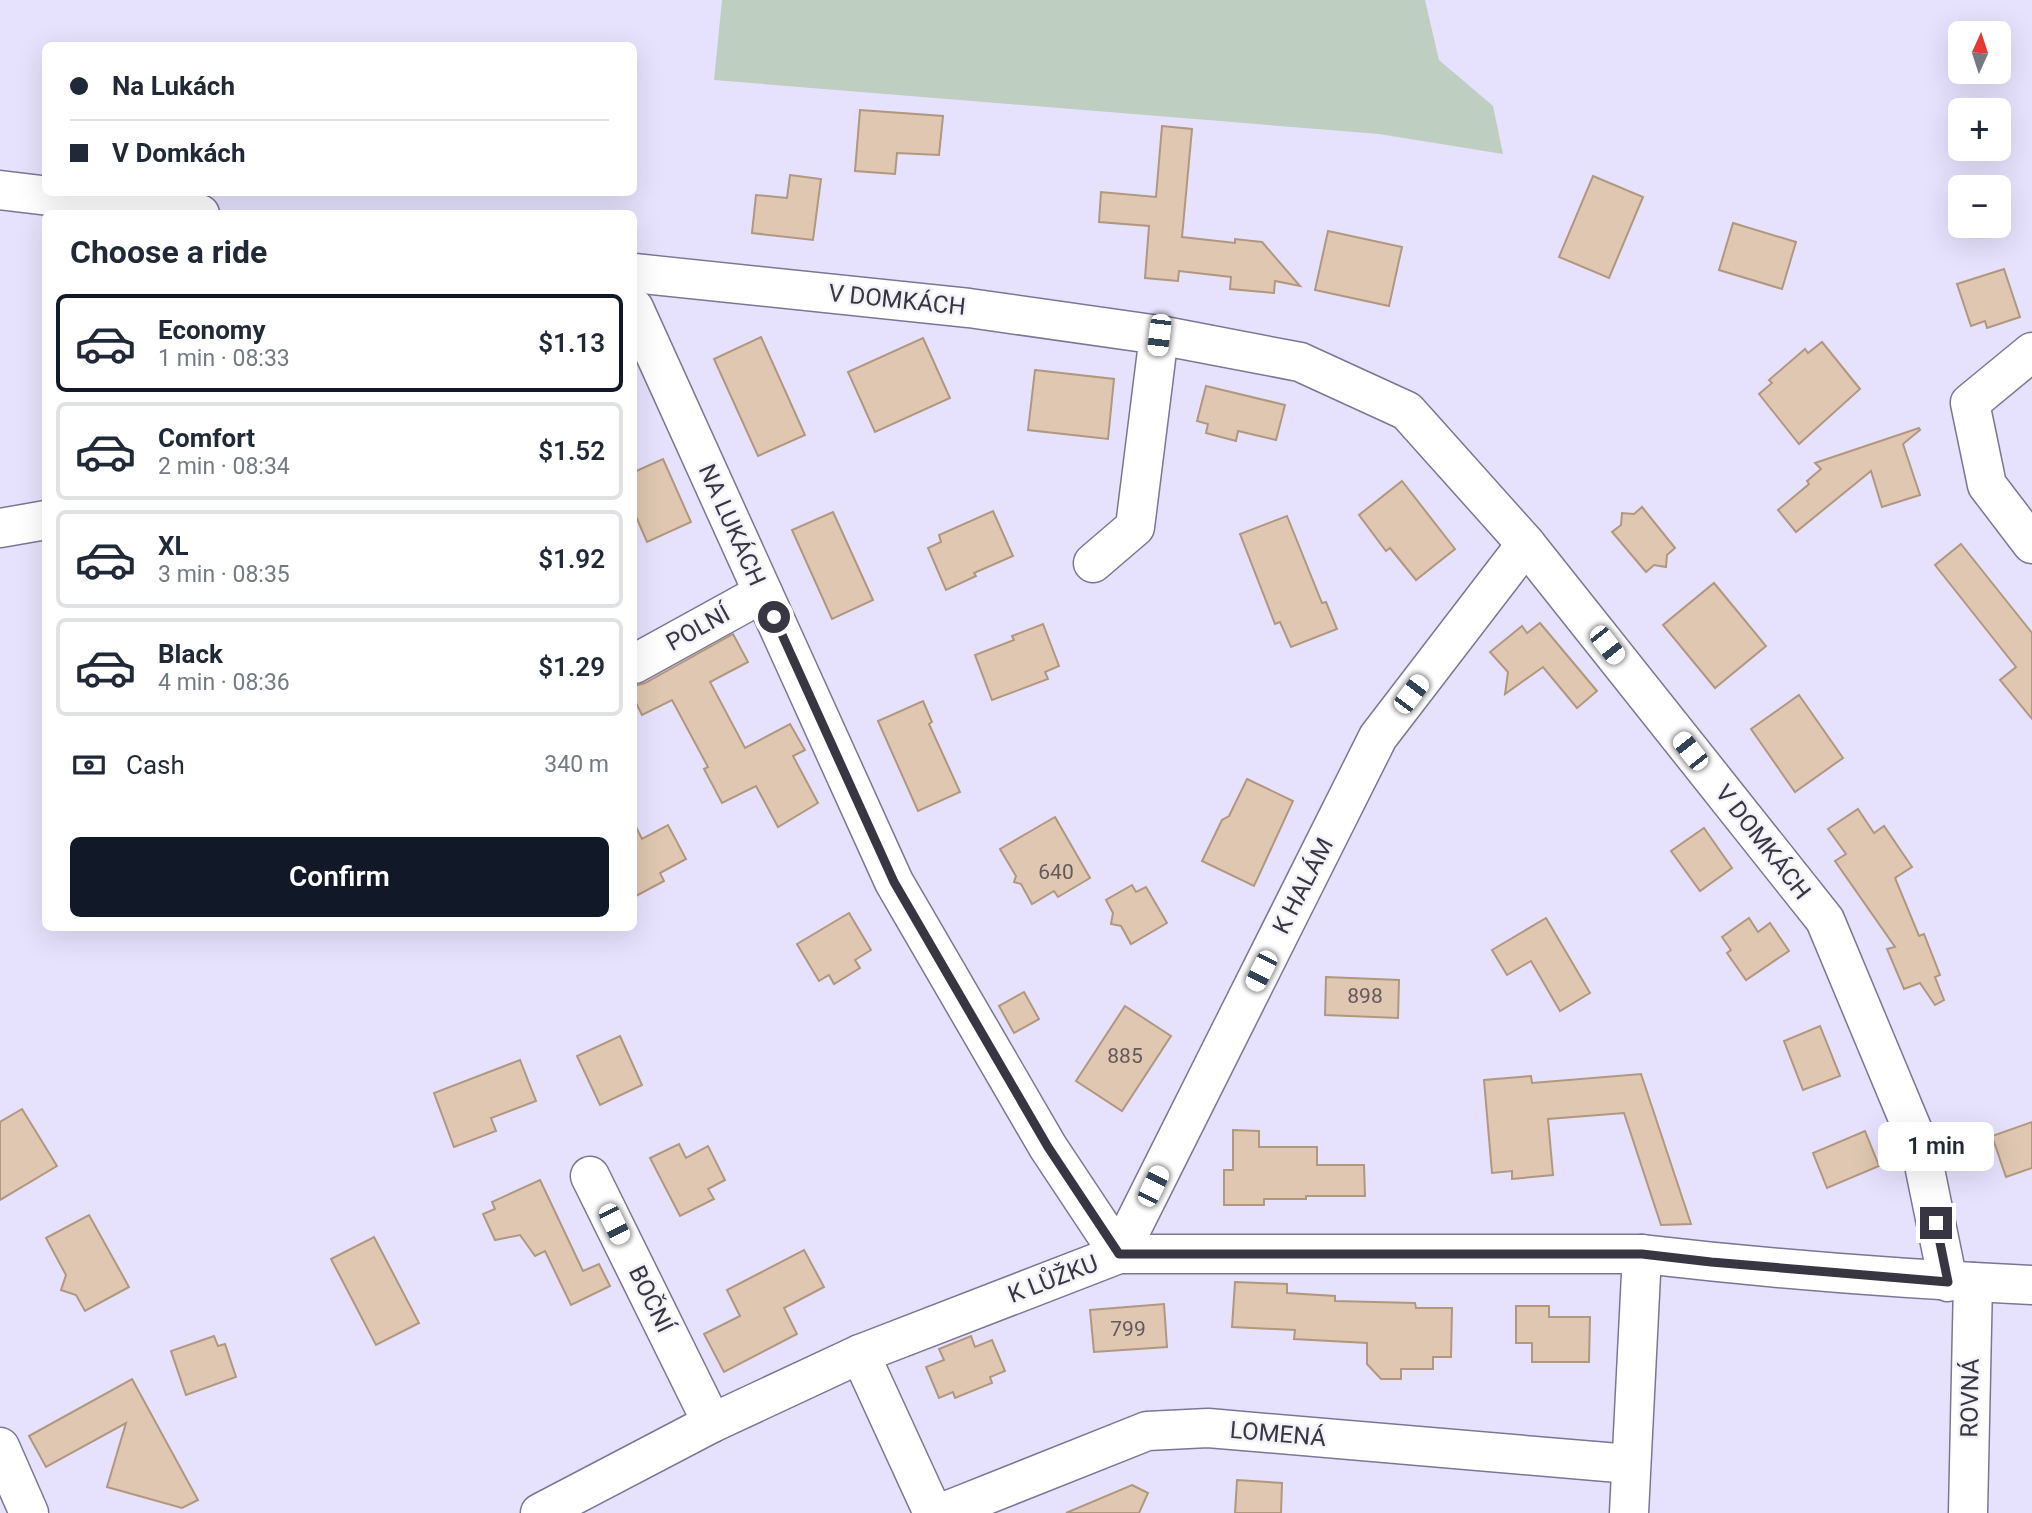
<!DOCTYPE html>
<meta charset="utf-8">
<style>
body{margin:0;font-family:Roboto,sans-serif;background:#f2f2f3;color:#1f2937;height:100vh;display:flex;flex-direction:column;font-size:26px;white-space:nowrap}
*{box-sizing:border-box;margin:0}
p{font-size:23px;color:#747a83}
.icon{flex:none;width:38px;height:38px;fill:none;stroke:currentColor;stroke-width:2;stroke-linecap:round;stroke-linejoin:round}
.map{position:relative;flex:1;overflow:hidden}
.drawer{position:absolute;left:42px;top:210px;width:595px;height:721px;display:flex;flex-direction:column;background:#fff;border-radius:10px;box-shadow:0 7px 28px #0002}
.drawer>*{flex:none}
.hud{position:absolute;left:42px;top:42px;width:595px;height:154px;border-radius:10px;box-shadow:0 7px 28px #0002;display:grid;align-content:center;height:154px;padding:0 28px;background:#fff}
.needle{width:46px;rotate:3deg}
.fabs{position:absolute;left:1948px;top:21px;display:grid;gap:14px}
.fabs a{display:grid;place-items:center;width:63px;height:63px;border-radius:10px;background:#fff;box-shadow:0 7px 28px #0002;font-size:35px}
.end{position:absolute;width:32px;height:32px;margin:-16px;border:9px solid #383643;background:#fff;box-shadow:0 0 0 4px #fff}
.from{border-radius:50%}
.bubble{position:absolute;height:49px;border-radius:10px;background:#fff;box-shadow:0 7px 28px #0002;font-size:23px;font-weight:600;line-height:49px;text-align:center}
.car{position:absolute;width:21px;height:42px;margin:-21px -10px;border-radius:9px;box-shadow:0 0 5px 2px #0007;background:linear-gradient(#fff 24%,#345 0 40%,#fff 0 76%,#345 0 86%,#fff 0)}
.hud b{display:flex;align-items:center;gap:24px;height:66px;font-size:26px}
.hud b+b{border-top:2px solid #e0e1e3}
.hud i{width:18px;height:18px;background:#1f2937}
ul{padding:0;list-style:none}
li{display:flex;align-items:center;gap:21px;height:98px;margin:0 14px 10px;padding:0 14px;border:4px solid #e0e1e3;border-radius:10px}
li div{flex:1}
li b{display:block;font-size:26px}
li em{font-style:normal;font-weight:600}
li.on{border-color:#111827}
li>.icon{width:63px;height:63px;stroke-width:1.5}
h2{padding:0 28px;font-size:32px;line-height:84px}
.pay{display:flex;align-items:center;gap:18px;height:77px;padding:0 28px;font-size:26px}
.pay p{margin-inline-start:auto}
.button{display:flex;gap:14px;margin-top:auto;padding:14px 28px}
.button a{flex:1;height:80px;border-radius:10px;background:#111827;color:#fff;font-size:28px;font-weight:600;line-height:80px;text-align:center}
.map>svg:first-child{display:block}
.green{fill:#becfc2}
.building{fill:#dfc7b1;stroke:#b1977e;stroke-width:2}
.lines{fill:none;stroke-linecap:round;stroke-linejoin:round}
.minor-casing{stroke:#7c7695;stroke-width:41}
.minor{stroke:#fff;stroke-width:38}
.route{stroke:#383643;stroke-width:9}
.labels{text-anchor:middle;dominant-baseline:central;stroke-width:5;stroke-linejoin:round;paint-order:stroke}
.number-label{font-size:21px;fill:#625a5e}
.street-label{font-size:24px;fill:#383643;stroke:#f3f2f9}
</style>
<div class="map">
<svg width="2032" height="1513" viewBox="0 0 2032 1513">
<rect width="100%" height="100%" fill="#e6e2fe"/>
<!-- green -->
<path class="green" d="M 722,0 L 1425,0 L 1439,60 L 1493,106 L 1503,154 L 1379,134 L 714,80 Z"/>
<!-- building -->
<g class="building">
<path d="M 860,110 L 943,116 L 939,155 L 897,153 L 895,174 L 855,171 Z"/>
<path d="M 1162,126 L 1192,129 L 1182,237 L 1235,243 L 1235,239 L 1262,242 L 1300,286 L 1275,281 L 1274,293 L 1230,289 L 1231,277 L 1179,271 L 1178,281 L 1145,278 L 1149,226 L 1099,222 L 1101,192 L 1156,197 Z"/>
<path d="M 790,175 L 821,179 L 813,240 L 752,233 L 756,195 L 787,198 Z"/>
<path d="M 1593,176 L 1643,197 L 1609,278 L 1559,257 Z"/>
<path d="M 1733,223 L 1796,242 L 1782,289 L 1719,270 Z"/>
<path d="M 1328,231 L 1402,247 L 1389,306 L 1315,290 Z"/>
<path d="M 2004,269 L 2020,317 L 1987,328 L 1985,321 L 1971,326 L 1957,284 Z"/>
<path d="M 761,337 L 805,435 L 758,456 L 714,359 Z"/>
<path d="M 923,338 L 950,398 L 875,432 L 848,372 Z"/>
<path d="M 1822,342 L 1860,389 L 1799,444 L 1759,394 L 1772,383 L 1769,380 L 1805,349 L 1808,353 Z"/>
<path d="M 1035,370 L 1114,379 L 1108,439 L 1028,430 Z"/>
<path d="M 1206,386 L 1285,405 L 1276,440 L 1238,431 L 1236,441 L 1206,433 L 1208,424 L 1197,421 Z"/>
<path d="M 1919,428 L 1920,430 L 1903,444 L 1920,495 L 1882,507 L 1871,471 L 1796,532 L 1778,510 L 1809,484 L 1807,481 L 1821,469 L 1815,463 Z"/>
<path d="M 663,459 L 691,522 L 647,542 L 634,512 L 634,472 Z"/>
<path d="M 1402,481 L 1455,549 L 1416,580 L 1390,548 L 1386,551 L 1359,515 Z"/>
<path d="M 1642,507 L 1675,548 L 1667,555 L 1666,567 L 1654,565 L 1646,572 L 1612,532 L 1621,525 L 1622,513 L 1634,514 Z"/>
<path d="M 993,511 L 1013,556 L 974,573 L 976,576 L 946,590 L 928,548 L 941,542 L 939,535 Z"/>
<path d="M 833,512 L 873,600 L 832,619 L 792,530 Z"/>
<path d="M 1287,516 L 1322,603 L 1326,602 L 1337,629 L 1291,647 L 1280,622 L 1275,624 L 1240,534 Z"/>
<path d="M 1961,544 L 2032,633 L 2032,719 L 2000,680 L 2016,667 L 1935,565 Z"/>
<path d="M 1714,583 L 1766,646 L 1715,688 L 1663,625 Z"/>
<path d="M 1540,623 L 1597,691 L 1577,708 L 1543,667 L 1505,694 L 1508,672 L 1490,652 L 1522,626 L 1527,633 Z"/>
<path d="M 1043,624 L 1059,666 L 1045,672 L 1048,679 L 992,700 L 975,655 L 1014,640 L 1012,636 Z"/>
<path d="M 733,634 L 748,662 L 710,682 L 745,748 L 790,724 L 805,750 L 793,756 L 818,803 L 778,827 L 756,786 L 722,803 L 704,769 L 708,767 L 672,700 L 642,715 L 634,699 L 634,686 L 645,683 Z"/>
<path d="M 1799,695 L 1843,758 L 1795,792 L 1751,729 Z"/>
<path d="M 923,701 L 932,722 L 929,724 L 960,792 L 918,811 L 878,721 Z"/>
<path d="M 1247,779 L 1293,801 L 1254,886 L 1202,861 L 1222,820 L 1229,816 Z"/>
<path d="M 1858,809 L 1874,833 L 1884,826 L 1912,867 L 1895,878 L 1919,936 L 1924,934 L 1940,975 L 1935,977 L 1944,1000 L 1935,1005 L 1920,983 L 1904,989 L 1887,949 L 1895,947 L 1835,861 L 1846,854 L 1828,829 Z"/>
<path d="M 1055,817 L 1090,878 L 1058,897 L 1054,891 L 1032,904 L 1021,884 L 1014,882 L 1016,876 L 1000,849 Z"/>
<path d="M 634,823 L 642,839 L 668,825 L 686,859 L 660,873 L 664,881 L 634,897 Z"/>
<path d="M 1704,828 L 1732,868 L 1700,891 L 1671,851 Z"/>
<path d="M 1132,885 L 1136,892 L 1146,887 L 1167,923 L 1131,944 L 1121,926 L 1111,924 L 1113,913 L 1106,900 Z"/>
<path d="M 849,913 L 871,950 L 855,960 L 860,968 L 834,984 L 829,975 L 819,981 L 797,944 Z"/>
<path d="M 1546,918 L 1590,993 L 1560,1011 L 1531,961 L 1507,975 L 1492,950 Z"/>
<path d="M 1749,918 L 1758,932 L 1770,923 L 1789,951 L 1746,980 L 1727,953 L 1731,950 L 1722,937 Z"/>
<path d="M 1326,977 L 1399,980 L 1398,1018 L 1325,1015 Z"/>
<path d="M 1024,992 L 1039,1019 L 1014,1033 L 999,1006 Z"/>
<path d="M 1125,1006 L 1171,1036 L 1122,1111 L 1076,1081 Z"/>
<path d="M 1820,1026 L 1840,1076 L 1803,1090 L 1784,1041 Z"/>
<path d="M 620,1036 L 642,1085 L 600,1105 L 577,1056 Z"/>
<path d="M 520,1060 L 536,1101 L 491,1118 L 496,1131 L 454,1147 L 434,1093 Z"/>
<path d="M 1641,1074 L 1691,1224 L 1661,1225 L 1624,1113 L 1548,1119 L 1553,1175 L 1512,1179 L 1512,1171 L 1492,1173 L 1484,1080 L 1531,1076 L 1532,1083 Z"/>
<path d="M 22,1109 L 57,1166 L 0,1200 L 0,1122 Z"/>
<path d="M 2032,1122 L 2032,1168 L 2006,1177 L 1992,1136 Z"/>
<path d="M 1233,1130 L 1259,1131 L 1259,1147 L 1317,1147 L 1317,1165 L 1364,1165 L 1365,1196 L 1306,1196 L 1306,1199 L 1264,1199 L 1264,1205 L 1224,1205 L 1224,1170 L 1233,1170 Z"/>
<path d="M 1865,1131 L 1879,1166 L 1827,1188 L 1813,1153 Z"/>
<path d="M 679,1144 L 686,1158 L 708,1146 L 725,1180 L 708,1189 L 714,1199 L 680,1216 L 650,1158 Z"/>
<path d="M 540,1180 L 583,1271 L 599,1264 L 610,1286 L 571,1305 L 545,1251 L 535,1256 L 520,1235 L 495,1240 L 483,1214 L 495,1209 L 492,1202 Z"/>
<path d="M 89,1215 L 129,1287 L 85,1311 L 76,1295 L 61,1290 L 66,1275 L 46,1238 Z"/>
<path d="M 374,1237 L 419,1323 L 376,1345 L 331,1259 Z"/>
<path d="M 804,1250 L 824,1287 L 784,1308 L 797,1334 L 724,1372 L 704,1334 L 740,1316 L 727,1290 Z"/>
<path d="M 1235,1282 L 1287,1284 L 1287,1293 L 1335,1296 L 1335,1301 L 1415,1303 L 1416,1308 L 1452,1308 L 1451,1357 L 1433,1357 L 1433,1369 L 1401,1369 L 1401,1379 L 1381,1379 L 1367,1364 L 1367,1343 L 1294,1339 L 1295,1330 L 1232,1327 Z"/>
<path d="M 1164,1304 L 1167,1347 L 1094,1352 L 1090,1310 Z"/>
<path d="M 1516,1306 L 1549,1306 L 1549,1317 L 1590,1317 L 1589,1362 L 1532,1362 L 1532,1343 L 1516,1343 Z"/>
<path d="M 214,1336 L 218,1346 L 225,1344 L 236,1377 L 186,1395 L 171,1351 Z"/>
<path d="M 971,1336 L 975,1347 L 992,1340 L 1005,1371 L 990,1377 L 992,1383 L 955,1398 L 953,1392 L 939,1398 L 926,1367 L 944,1360 L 939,1349 Z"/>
<path d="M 132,1379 L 198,1500 L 182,1508 L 107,1487 L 126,1423 L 46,1467 L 29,1436 Z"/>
<path d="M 1237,1480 L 1282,1483 L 1281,1513 L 1235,1513 Z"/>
<path d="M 1132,1485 L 1148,1493 L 1139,1513 L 1066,1513 Z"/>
</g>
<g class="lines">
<!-- minor casing -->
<g class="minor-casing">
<g id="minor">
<path d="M 0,190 L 200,214"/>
<path d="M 634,273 L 969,308 L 1159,335 L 1300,362 L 1407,411 L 1526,544 L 1825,920 L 1921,1150 L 1948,1282"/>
<path d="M 634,308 L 894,882 L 1048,1147 L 1119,1254 L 1378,737 L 1526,544"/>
<path d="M 2032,352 L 1970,403 L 1987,485 L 2032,544"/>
<path d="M 0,528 L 46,520"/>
<path d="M 1093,563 L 1135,527 L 1159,335"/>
<path d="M 634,664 L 763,593"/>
<path d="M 590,1176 L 712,1423"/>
<path d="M 860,1354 L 933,1513"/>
<path d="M 0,1447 L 29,1513"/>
<path d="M 540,1513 L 712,1423 L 860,1354 L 1119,1254 L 1642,1254 C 1772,1269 1902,1279 2032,1285"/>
<path d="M 941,1513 L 1147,1431 L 1208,1428 L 1630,1464"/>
<path d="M 1629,1513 L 1642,1254"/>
<path d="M 1968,1513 L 1973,1282"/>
</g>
</g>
<!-- minor -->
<use href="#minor" class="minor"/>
</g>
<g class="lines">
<!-- route -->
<path class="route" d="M 774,617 L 894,882 L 1048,1147 L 1119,1254 L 1642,1254 L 1711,1262 L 1948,1282 L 1936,1223"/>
</g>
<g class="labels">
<!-- number labels -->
<g class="number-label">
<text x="1056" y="872">640</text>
<text x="1365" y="996">898</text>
<text x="1125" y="1056">885</text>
<text x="1128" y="1329">799</text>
</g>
<!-- street labels -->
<g class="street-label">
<text transform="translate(897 300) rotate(6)">V DOMKÁCH</text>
<text transform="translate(732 525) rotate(66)">NA LUKÁCH</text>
<text transform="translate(698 628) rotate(-29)">POLNÍ</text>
<text transform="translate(1763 842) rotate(52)">V DOMKÁCH</text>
<text transform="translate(1303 886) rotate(-63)">K HALÁM</text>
<text transform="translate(1053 1279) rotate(-21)">K LŮŽKU</text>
<text transform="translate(651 1299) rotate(64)">BOČNÍ</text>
<text transform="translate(1970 1398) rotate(-89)">ROVNÁ</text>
<text transform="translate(1278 1434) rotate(5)">LOMENÁ</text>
</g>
</g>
</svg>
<div class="fabs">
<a><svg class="needle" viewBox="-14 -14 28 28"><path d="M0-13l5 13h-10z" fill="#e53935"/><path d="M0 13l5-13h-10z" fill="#747a83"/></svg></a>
<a>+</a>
<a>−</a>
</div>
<i class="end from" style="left:774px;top:617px"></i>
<i class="end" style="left:1936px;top:1223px"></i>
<div class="bubble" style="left:1878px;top:1122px;width:116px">1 min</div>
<i class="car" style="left:1159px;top:335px;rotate:187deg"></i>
<i class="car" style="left:1607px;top:645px;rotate:142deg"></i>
<i class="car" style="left:1411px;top:694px;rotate:37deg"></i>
<i class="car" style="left:1690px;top:751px;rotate:322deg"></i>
<i class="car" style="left:1261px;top:971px;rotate:207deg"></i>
<i class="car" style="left:1153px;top:1186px;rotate:26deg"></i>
<i class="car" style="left:614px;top:1224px;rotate:154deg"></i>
<div class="hud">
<b><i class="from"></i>Na Lukách</b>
<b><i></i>V Domkách</b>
</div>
<section class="drawer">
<h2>Choose a ride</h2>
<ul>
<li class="on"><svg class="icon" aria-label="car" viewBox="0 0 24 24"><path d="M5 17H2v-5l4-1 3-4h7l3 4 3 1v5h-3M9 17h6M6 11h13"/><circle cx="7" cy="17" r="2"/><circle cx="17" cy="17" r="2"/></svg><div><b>Economy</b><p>1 min · 08:33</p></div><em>$1.13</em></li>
<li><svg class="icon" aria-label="car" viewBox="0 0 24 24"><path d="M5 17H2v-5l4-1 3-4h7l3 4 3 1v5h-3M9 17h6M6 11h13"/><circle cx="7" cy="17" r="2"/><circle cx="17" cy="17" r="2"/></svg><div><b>Comfort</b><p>2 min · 08:34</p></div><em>$1.52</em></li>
<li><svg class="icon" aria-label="car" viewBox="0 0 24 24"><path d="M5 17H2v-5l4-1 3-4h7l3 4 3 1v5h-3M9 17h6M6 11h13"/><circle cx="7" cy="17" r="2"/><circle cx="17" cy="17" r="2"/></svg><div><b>XL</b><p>3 min · 08:35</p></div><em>$1.92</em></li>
<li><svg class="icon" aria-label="car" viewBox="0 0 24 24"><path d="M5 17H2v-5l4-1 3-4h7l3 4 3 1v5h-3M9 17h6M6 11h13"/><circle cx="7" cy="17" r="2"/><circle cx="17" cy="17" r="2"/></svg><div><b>Black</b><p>4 min · 08:36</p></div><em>$1.29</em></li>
</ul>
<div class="pay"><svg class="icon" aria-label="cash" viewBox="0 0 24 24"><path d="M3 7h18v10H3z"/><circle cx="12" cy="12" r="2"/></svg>Cash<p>340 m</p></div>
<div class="button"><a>Confirm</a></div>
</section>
</div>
